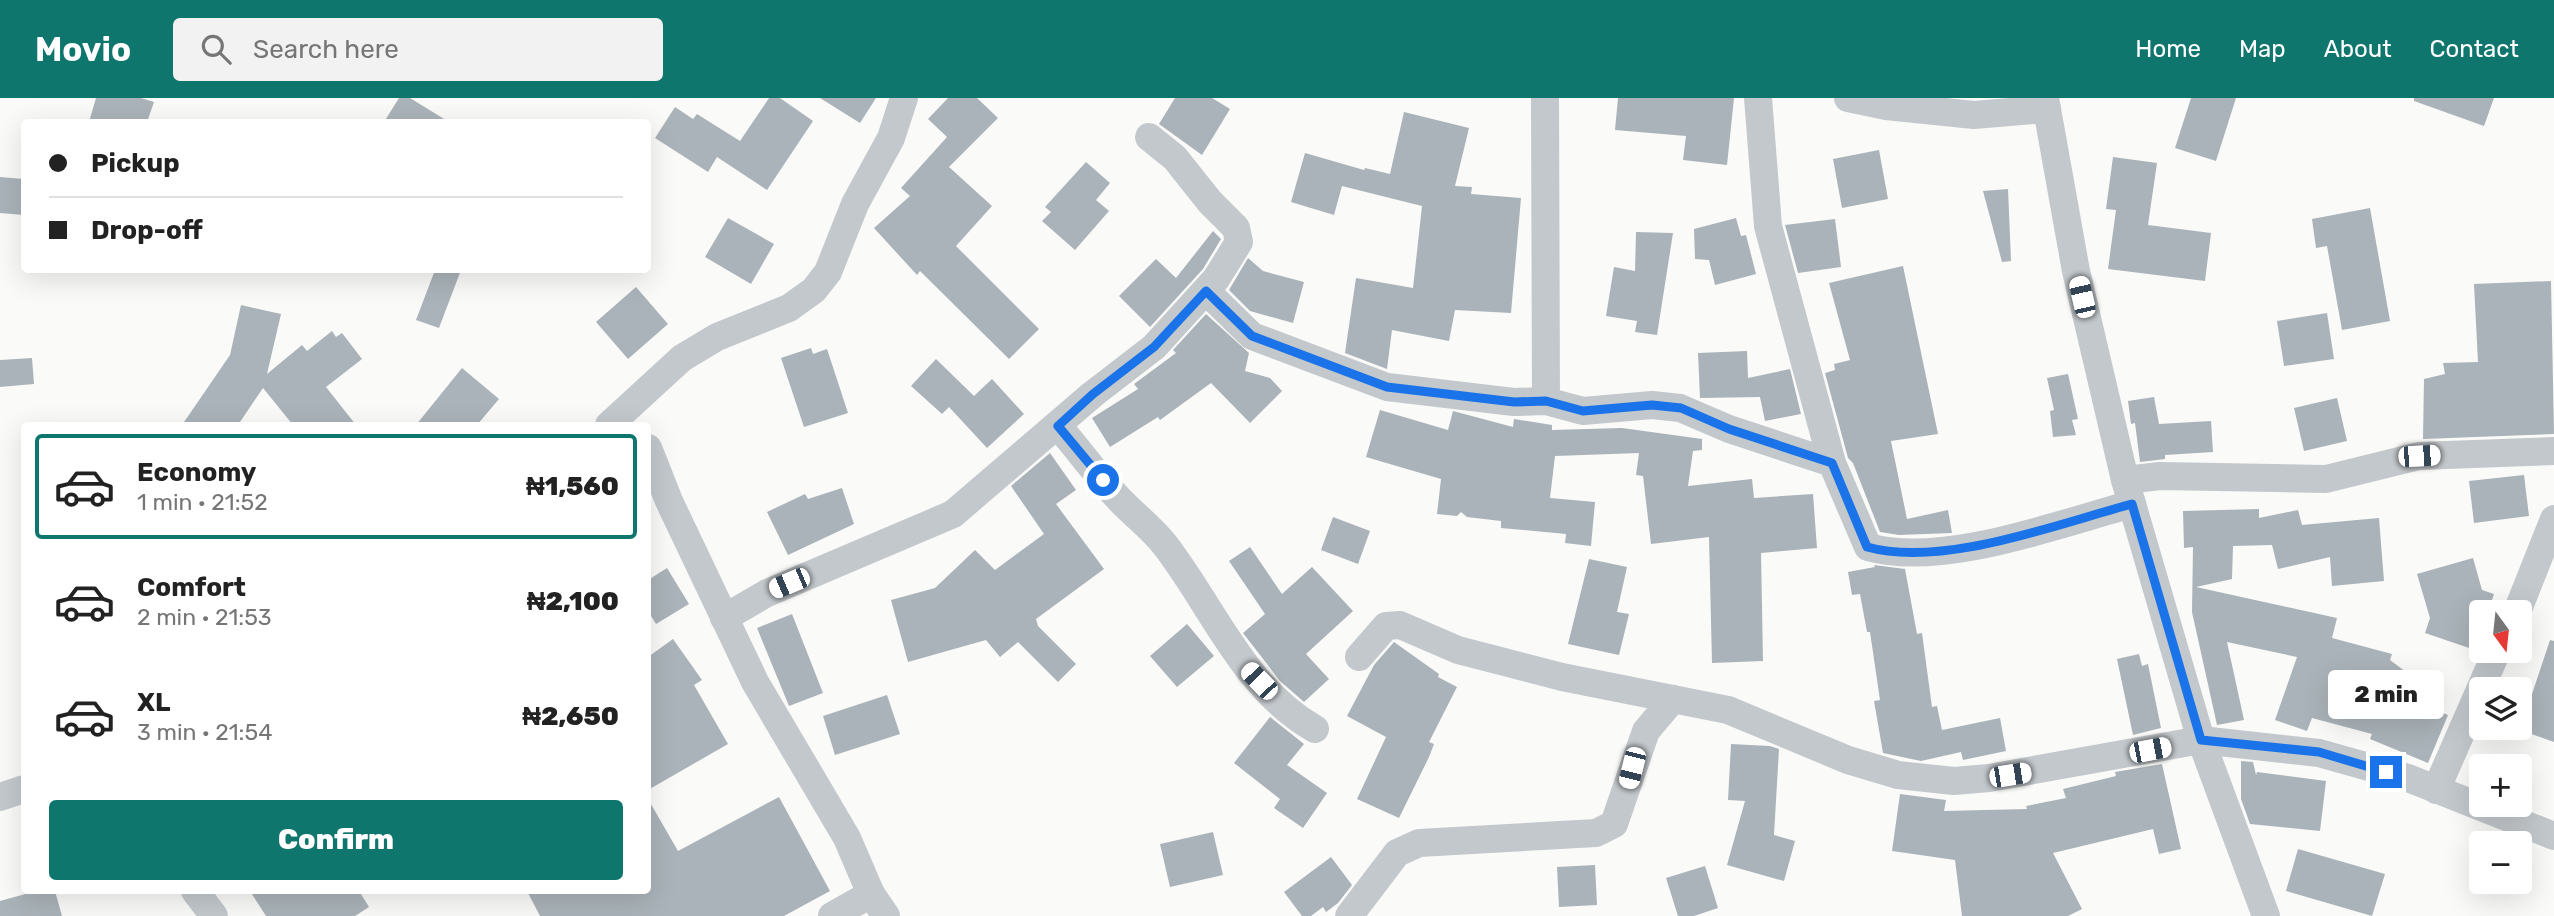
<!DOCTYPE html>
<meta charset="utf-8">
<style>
body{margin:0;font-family:Rubik,sans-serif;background:#f2f2f2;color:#222;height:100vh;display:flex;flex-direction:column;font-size:26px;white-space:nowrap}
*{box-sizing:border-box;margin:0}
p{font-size:23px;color:#767676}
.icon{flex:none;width:38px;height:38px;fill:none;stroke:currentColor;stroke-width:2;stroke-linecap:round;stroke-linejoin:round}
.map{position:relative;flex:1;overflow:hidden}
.sheet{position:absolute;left:21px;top:324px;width:630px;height:472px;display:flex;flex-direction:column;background:#fff;border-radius:7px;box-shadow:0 7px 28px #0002}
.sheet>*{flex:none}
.hud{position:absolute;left:21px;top:21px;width:630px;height:154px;border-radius:7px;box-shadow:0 7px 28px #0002;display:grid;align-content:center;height:154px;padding:0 28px;background:#fff}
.needle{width:46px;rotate:165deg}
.buttons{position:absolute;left:2469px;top:502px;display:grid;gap:14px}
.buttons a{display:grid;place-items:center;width:63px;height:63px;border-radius:7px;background:#fff;box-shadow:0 7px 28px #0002;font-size:35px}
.end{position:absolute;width:32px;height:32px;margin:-16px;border:9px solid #1a73e8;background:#fff;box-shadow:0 0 0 4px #fff}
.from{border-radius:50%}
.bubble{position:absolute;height:49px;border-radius:7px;background:#fff;box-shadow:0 7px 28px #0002;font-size:23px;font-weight:800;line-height:49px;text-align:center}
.car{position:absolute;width:21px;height:42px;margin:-21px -10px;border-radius:9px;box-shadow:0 0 5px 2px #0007;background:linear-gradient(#fff 24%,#345 0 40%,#fff 0 76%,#345 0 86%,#fff 0)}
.hud b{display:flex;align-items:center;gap:24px;height:66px;font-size:26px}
.hud b+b{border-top:2px solid #e0e0e0}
.hud i{width:18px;height:18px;background:#222}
ul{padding:12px 0 0;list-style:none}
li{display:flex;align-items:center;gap:21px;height:105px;margin:0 14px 10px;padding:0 14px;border:4px solid transparent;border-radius:7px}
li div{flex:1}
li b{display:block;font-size:26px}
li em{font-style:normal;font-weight:800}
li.selected{border-color:#0f766e}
li>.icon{width:63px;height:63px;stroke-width:1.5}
.button{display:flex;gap:14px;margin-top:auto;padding:14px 28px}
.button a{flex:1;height:80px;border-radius:7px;background:#0f766e;color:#fff;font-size:28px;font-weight:800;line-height:80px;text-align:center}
header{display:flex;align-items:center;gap:42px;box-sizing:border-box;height:98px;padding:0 35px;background:#0f766e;color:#fff}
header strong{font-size:33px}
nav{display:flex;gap:38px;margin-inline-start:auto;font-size:24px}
.search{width:490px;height:63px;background:#f2f2f2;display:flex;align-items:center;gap:18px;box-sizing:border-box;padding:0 24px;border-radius:7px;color:#767676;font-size:26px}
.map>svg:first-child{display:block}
.building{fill:#aab3b9}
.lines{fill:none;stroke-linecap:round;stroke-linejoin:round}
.street{stroke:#c3c8cc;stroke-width:28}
.route{stroke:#1a73e8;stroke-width:9}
</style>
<header>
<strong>Movio</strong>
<div class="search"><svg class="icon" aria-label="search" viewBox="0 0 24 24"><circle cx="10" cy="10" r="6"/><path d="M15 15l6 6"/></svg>Search here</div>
<nav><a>Home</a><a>Map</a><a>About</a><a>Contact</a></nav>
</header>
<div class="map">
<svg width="2554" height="818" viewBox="0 0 2554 818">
<rect width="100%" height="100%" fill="#fafaf8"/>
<!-- building -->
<g class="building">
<path d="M 96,0 L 141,0 L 154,4 L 147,24 L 89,24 Z"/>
<path d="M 399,0 L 410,0 L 449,24 L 384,24 Z"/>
<path d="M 769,0 L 780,0 L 813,23 L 767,92 L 717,59 L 708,74 L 655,40 L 675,9 L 693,21 L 697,16 L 740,43 Z"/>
<path d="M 820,0 L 876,0 L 860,25 Z"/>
<path d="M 948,0 L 977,0 L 998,20 L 949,69 L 992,108 L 956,148 L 1039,231 L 1009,261 L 920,173 L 917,177 L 874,130 L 910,98 L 901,90 L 947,39 L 928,21 Z"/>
<path d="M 1175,0 L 1212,0 L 1230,11 L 1202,57 L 1159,26 Z"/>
<path d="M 1618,0 L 1734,0 L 1727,67 L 1683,62 L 1686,38 L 1615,32 Z"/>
<path d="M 2191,0 L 2236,0 L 2216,63 L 2175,50 Z"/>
<path d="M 2414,0 L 2494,0 L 2484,28 L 2414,3 Z"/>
<path d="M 1404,14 L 1469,30 L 1455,88 L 1472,89 L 1471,96 L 1521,100 L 1511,215 L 1455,212 L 1449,243 L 1392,232 L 1387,271 L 1345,255 L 1356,180 L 1413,190 L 1422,108 L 1342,88 L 1334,117 L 1291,104 L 1305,55 L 1364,72 L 1365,70 L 1390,76 Z"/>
<path d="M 1879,52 L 1888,101 L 1842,110 L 1833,61 Z"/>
<path d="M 2113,59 L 2157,65 L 2148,127 L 2211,135 L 2205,183 L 2108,171 L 2116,112 L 2106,111 Z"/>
<path d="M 1086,64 L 1110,85 L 1096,102 L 1109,113 L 1075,152 L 1042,123 L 1051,114 L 1045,109 Z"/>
<path d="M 0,79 L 24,81 L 24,117 L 0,115 Z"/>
<path d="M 2008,91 L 2011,163 L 2002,164 L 1983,93 Z"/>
<path d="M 2370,110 L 2390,223 L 2342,232 L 2327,148 L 2316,150 L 2312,121 Z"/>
<path d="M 728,120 L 774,146 L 751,186 L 705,159 Z"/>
<path d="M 1736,120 L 1741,138 L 1746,137 L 1756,176 L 1715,187 L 1709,162 L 1695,161 L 1694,131 Z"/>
<path d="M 1835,121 L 1841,169 L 1798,175 L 1785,127 Z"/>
<path d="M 1213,133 L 1221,141 L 1203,171 L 1150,229 L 1119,198 L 1156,161 L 1176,180 Z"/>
<path d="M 1636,134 L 1673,135 L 1657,237 L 1635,234 L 1637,223 L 1606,218 L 1614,169 L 1635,173 Z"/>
<path d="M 1248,160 L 1263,173 L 1304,184 L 1293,225 L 1250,213 L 1229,192 Z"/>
<path d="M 1903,168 L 1938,336 L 1891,343 L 1907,421 L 1948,412 L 1952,435 L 1899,437 L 1880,434 L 1853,365 L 1848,360 L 1825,275 L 1835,272 L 1834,266 L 1850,262 L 1829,185 Z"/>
<path d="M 435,172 L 461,172 L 439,230 L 416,222 Z"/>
<path d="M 2551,183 L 2554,336 L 2423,341 L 2424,281 L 2445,276 L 2443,265 L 2478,264 L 2474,186 Z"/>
<path d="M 636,189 L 668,226 L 628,261 L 596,224 Z"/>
<path d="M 241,207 L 281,216 L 267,276 L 302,247 L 307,253 L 332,233 L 336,239 L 342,235 L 362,261 L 326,289 L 356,327 L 293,327 L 263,290 L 238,327 L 182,327 L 230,257 Z"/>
<path d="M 2327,215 L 2334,261 L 2284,268 L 2277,223 Z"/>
<path d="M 1206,216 L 1249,255 L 1245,273 L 1270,280 L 1282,293 L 1250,325 L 1211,285 L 1160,322 L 1158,319 L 1110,349 L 1092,320 L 1138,291 L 1134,286 L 1176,255 L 1173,252 Z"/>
<path d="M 811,250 L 813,256 L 827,251 L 848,315 L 804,329 L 781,260 Z"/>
<path d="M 1747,253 L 1748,280 L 1790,271 L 1801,316 L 1765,323 L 1760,299 L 1700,300 L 1698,255 Z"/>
<path d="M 32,260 L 34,286 L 0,289 L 0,262 Z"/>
<path d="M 936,261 L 974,298 L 992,281 L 1024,316 L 987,350 L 949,309 L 942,316 L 911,288 Z"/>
<path d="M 462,270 L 499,301 L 477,327 L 416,327 Z"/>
<path d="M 2068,276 L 2078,321 L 2072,322 L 2076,337 L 2053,339 L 2050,313 L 2054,312 L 2047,280 Z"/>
<path d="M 2154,299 L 2159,326 L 2211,323 L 2213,354 L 2165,357 L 2165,361 L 2140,364 L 2135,325 L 2131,326 L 2128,303 Z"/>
<path d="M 2337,300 L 2347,343 L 2304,353 L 2294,310 Z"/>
<path d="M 1380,312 L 1448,332 L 1453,313 L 1513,329 L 1514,321 L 1552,327 L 1552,332 L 1622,330 L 1702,341 L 1702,352 L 1693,353 L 1688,388 L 1752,381 L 1754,400 L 1813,396 L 1817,450 L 1761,455 L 1763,563 L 1712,565 L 1709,439 L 1651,446 L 1643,378 L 1636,377 L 1639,355 L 1555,358 L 1550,400 L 1595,404 L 1591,448 L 1565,445 L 1566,436 L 1501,430 L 1501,423 L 1467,419 L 1461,414 L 1457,418 L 1437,416 L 1441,381 L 1366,359 Z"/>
<path d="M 1050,355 L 1076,392 L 1056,406 L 1104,471 L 1036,521 L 1038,528 L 1076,566 L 1058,584 L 1018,544 L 1000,559 L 986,542 L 908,564 L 891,502 L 935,490 L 975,452 L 995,472 L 1044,436 L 1011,388 Z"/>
<path d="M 2524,377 L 2529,418 L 2474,425 L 2469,383 Z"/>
<path d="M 842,390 L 854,426 L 788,457 L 767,414 L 805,396 L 808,401 Z"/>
<path d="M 2259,411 L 2259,420 L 2298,412 L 2302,427 L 2379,420 L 2384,483 L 2332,488 L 2330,459 L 2278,471 L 2272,447 L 2233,448 L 2232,481 L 2196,489 L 2337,520 L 2332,540 L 2392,556 L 2390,562 L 2414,580 L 2400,597 L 2448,617 L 2428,665 L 2370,641 L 2372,636 L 2312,620 L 2307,633 L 2275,622 L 2297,559 L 2227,544 L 2244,622 L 2217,627 L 2192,514 L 2193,449 L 2184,450 L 2183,413 Z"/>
<path d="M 1333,419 L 1370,433 L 1358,466 L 1321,452 Z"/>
<path d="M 1250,449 L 1282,496 L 1312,469 L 1353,513 L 1306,556 L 1329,581 L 1304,604 L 1280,583 L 1243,535 L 1265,516 L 1229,463 Z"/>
<path d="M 2473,460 L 2482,492 L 2494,496 L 2488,514 L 2482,514 L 2482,533 L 2475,552 L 2425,535 L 2430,520 L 2417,476 Z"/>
<path d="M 1589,461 L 1627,469 L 1617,514 L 1629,516 L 1619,557 L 1568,546 Z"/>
<path d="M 1874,467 L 1905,471 L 1917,536 L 1922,535 L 1932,609 L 1937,608 L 1942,632 L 2000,620 L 2006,653 L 1963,662 L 1961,654 L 1921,663 L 1883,655 L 1874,603 L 1880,602 L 1870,534 L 1867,534 L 1860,496 L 1852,497 L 1848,474 L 1875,469 Z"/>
<path d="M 667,470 L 689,506 L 656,526 L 648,513 L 648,482 Z"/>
<path d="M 792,516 L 823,595 L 789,608 L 757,530 Z"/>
<path d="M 1187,526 L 1214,558 L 1177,589 L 1150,558 Z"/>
<path d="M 673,541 L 702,582 L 694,587 L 728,646 L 648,692 L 648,559 Z"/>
<path d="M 2550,542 L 2554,543 L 2554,644 L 2520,632 Z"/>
<path d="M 1394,544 L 1439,576 L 1438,579 L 1457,589 L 1429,644 L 1434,646 L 1429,659 L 1399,720 L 1357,701 L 1386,639 L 1347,618 L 1374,567 Z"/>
<path d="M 2139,556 L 2142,568 L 2148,566 L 2161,630 L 2133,637 L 2117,561 Z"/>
<path d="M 887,597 L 900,636 L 835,657 L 823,618 Z"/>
<path d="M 1270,619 L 1304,646 L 1287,667 L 1327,695 L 1303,730 L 1274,710 L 1280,701 L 1234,665 Z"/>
<path d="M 1731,646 L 1770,648 L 1779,651 L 1774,737 L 1795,743 L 1784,783 L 1727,767 L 1745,703 L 1728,702 Z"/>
<path d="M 2241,663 L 2253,664 L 2256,677 L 2257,674 L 2326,683 L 2320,733 L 2250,726 L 2241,701 Z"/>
<path d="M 2162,666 L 2181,751 L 2159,756 L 2153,731 L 2053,755 L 2082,811 L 2068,818 L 1962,818 L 1955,762 L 1892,753 L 1900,696 L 1946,702 L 1944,713 L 2027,711 L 2026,708 L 2066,700 L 2063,691 L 2116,678 L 2115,674 Z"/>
<path d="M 779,699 L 830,793 L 784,818 L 540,818 L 527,793 L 648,793 L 648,701 L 678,753 Z"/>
<path d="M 1213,734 L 1223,777 L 1170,789 L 1160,746 Z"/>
<path d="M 2298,751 L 2385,776 L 2372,818 L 2286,793 Z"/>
<path d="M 1331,759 L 1352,787 L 1338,805 L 1326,814 L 1323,809 L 1311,818 L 1302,818 L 1284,794 Z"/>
<path d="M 1595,767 L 1597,807 L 1559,809 L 1557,769 Z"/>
<path d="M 1705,768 L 1718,810 L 1694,818 L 1678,818 L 1666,780 Z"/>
<path d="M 36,793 L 55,793 L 62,818 L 0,818 L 0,803 Z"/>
<path d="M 250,793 L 359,793 L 369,809 L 355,818 L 266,818 Z"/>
</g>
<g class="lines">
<!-- street -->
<g class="street">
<path d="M 1545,0 L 1546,303"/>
<path d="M 1758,0 L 1768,128 L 1832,365"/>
<path d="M 1848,0 L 1886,8 L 1974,17 L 2047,11"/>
<path d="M 2045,0 L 2076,173 L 2125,382 L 2201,642 L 2266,818"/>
<path d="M 1206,193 L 1252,238 L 1387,289 L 1514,304 L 1546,303 L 1583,313 L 1652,307 L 1680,310 L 1729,331 L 1832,365 L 1868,449 C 1942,470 2058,426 2132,406"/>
<path d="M 609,327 L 682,260 L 717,239 L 789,210 L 814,192 L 828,174 L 855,106 L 891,40 L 904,0"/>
<path d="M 1058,328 C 1079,352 1098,379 1120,402 C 1134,417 1152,430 1165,447 C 1213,509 1244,591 1315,631"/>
<path d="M 648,350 L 669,403 L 755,584 L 847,740 L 871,796 L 886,818"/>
<path d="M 2125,382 L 2160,378 L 2326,381 L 2419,358 L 2554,353"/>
<path d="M 2517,514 L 2554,421"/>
<path d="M 724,520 L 767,495 L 953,416 L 1093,296 L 1154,249 L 1216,181 L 1239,144 L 1236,130 L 1210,104 L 1175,60 L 1149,39"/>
<path d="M 1359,559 L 1386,528 L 1400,527 L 1458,552 L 1562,579 L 1728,612 L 1848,662 L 1898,677 L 1954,683 L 1989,680 L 2201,642 L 2319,655 L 2408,680 L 2554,738"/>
<path d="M 2436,692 L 2497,553"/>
<path d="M 0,699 L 24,691"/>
<path d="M 195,793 L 214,818"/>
<path d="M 832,818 L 871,796"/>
<path d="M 1349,818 L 1397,755 L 1419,745 L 1596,735 L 1614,726 L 1646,633 L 1673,601"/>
</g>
</g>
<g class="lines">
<!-- route -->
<path class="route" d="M 1103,382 L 1058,328 L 1093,296 L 1154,249 L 1206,193 L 1252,238 L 1387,289 L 1514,304 L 1546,303 L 1583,313 L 1652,307 L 1681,310 L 1729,331 L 1832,365 L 1867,449 C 1943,470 2057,426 2132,406 L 2201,642 L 2319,654 L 2386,674"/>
</g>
</svg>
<div class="buttons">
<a><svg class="needle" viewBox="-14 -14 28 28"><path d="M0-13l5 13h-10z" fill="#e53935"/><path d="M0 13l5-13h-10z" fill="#767676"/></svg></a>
<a><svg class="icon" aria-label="layers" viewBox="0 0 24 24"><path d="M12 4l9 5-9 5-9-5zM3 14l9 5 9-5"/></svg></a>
<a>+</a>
<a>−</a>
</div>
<i class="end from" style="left:1103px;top:382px"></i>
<i class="end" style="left:2386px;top:674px"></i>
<div class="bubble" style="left:2328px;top:572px;width:116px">2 min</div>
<i class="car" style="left:2082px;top:199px;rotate:347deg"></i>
<i class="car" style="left:2419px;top:358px;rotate:87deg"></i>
<i class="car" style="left:789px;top:485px;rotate:247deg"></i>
<i class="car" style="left:1259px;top:583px;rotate:316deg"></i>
<i class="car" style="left:2150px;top:652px;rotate:79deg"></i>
<i class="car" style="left:1632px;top:670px;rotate:194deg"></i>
<i class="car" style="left:2010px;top:677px;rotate:81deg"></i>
<div class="hud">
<b><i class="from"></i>Pickup</b>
<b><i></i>Drop-off</b>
</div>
<section class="sheet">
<ul>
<li class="selected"><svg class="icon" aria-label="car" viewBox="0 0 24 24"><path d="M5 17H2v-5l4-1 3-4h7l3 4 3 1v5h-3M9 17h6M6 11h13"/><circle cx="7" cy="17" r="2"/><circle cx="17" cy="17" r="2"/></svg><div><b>Economy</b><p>1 min · 21:52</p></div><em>₦1,560</em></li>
<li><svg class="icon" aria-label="car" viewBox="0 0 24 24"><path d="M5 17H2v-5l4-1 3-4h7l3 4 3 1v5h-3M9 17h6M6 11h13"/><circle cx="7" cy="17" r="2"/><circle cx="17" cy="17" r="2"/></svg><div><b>Comfort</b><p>2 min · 21:53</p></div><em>₦2,100</em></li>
<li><svg class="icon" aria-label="car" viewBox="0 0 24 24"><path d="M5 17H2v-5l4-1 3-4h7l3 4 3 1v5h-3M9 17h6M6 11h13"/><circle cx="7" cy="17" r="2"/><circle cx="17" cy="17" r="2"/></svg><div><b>XL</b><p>3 min · 21:54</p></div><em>₦2,650</em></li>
</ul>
<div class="button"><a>Confirm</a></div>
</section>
</div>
